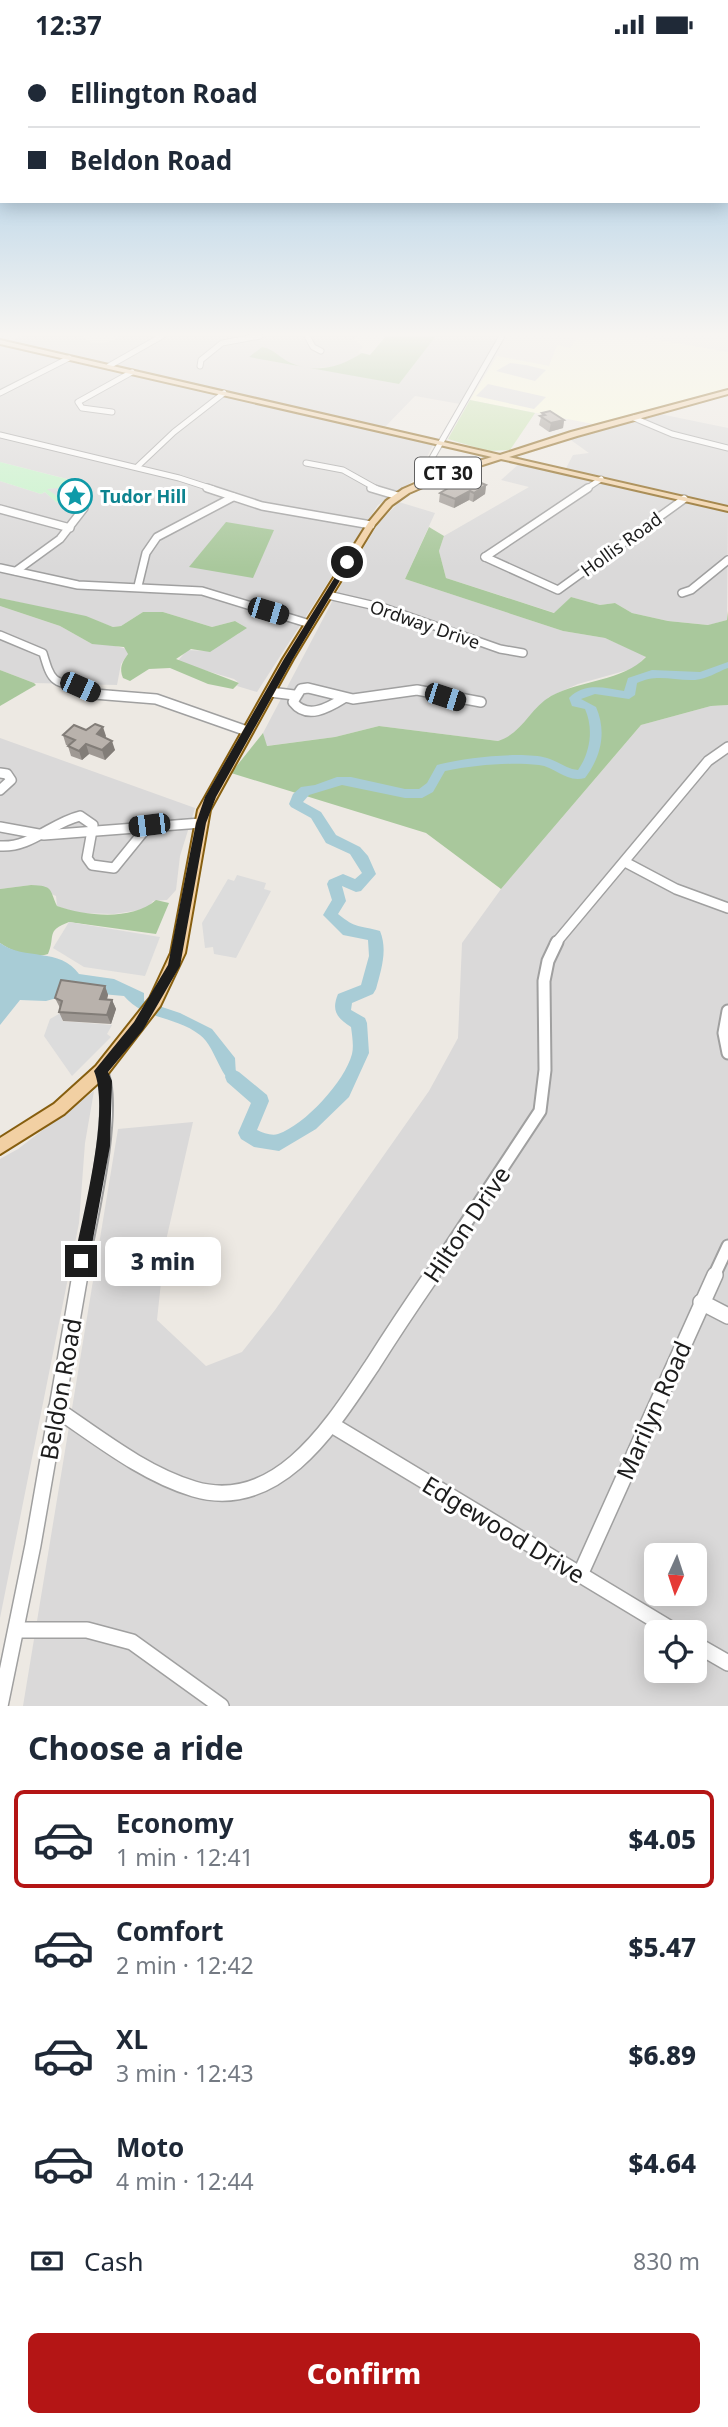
<!DOCTYPE html>
<meta charset="utf-8">
<style>
body{margin:0;font-family:"Noto Sans",sans-serif;background:#f2f2f3;color:#1f2937;height:100vh;display:flex;flex-direction:column;font-size:26px;white-space:nowrap}
*{box-sizing:border-box;margin:0}
p{font-size:23px;color:#747a83}
.icon{flex:none;width:38px;height:38px;fill:none;stroke:currentColor;stroke-width:2;stroke-linecap:round;stroke-linejoin:round}
.map{position:relative;height:1657px;overflow:hidden}
.details{display:flex;flex-direction:column;background:#fff;flex:1}
.details>*{flex:none}
.banner{position:absolute;left:0px;top:0px;width:728px;height:154px;box-shadow:0 4px 18px #0003;display:grid;align-content:center;height:154px;padding:0 28px;background:#fff}
.needle{width:46px;rotate:183deg}
.controls{position:absolute;left:644px;top:1494px;display:grid;gap:14px}
.controls a{display:grid;place-items:center;width:63px;height:63px;border-radius:10px;background:#fff;box-shadow:0 4px 18px #0003;font-size:35px}
.end{position:absolute;width:32px;height:32px;margin:-16px;border:9px solid #1c1c1c;background:#fff;box-shadow:0 0 0 4px #fff}
.from{border-radius:50%}
.bubble{position:absolute;height:49px;border-radius:10px;background:#fff;box-shadow:0 4px 18px #0003;font-size:23px;font-weight:800;line-height:49px;text-align:center}
.car{position:absolute;width:21px;height:42px;margin:-21px -10px;border-radius:9px;box-shadow:0 0 5px 2px #0007;background:linear-gradient(#222 24%,#8ab4d8 0 40%,#222 0 76%,#8ab4d8 0 86%,#222 0)}
.banner b{display:flex;align-items:center;gap:24px;height:66px;font-size:26px}
.banner b+b{border-top:2px solid #e0e1e3}
.banner i{width:18px;height:18px;background:#1f2937}
ul{padding:0;list-style:none}
li{display:flex;align-items:center;gap:21px;height:98px;margin:0 14px 10px;padding:0 14px;border:4px solid transparent;border-radius:10px}
li div{flex:1}
li b{display:block;font-size:26px}
li em{font-style:normal;font-weight:800}
li.on{border-color:#b41515}
li>.icon{width:63px;height:63px;stroke-width:1.5}
h2{padding:0 28px;font-size:32px;line-height:84px}
.pay{display:flex;align-items:center;gap:18px;height:77px;padding:0 28px;font-size:26px}
.pay p{margin-inline-start:auto}
.primary-button{display:flex;gap:14px;margin-top:auto;padding:14px 28px}
.primary-button a{flex:1;height:80px;border-radius:10px;background:#b41515;color:#fff;font-size:28px;font-weight:800;line-height:80px;text-align:center}
.status{display:flex;justify-content:space-between;align-items:center;height:49px;padding:0 35px;background:#fff;direction:ltr}
.status svg{height:19px;fill:currentColor}
.map>svg:first-child{display:block}
.residential{fill:#dad9d9;fill-rule:evenodd}
.education{fill:#fbfbde}
.grass{fill:#c7e2ae}
.forest{fill:#a9c89c}
.park{fill:#c4f3c8}
.parking{fill:#dcdcdc}
.water{fill:#a8ccd6}
.lines{fill:none;stroke-linecap:round;stroke-linejoin:round}
.river{fill:#a8ccd6;fill-rule:evenodd}
.minor-far4-casing{stroke:#a0a0a0;stroke-width:7}
.minor-far3-casing{stroke:#a0a0a0;stroke-width:10}
.minor-far2-casing{stroke:#a0a0a0;stroke-width:12}
.minor-far1-casing{stroke:#a0a0a0;stroke-width:15}
.minor-casing{stroke:#a0a0a0;stroke-width:18}
.major-casing{stroke:#865e0f;stroke-width:4}
.minor-far4{stroke:#fff;stroke-width:5}
.minor-far3{stroke:#fff;stroke-width:7}
.minor-far2{stroke:#fff;stroke-width:9}
.minor-far1{stroke:#fff;stroke-width:11}
.minor{stroke:#fff;stroke-width:15}
.major{fill:#f2d0a3;fill-rule:evenodd}
.wall{fill:#9f9994}
.shaded-wall{fill:#827d78}
.building{fill:#b9b2ac;stroke:#827d78;stroke-width:2}
.route{fill:#1c1c1c}
.labels{text-anchor:middle;dominant-baseline:central;stroke-width:6;stroke-linejoin:round;paint-order:stroke}
.far-culture-label{font-size:18px;font-weight:bold;fill:#0d838f;stroke:#fff;text-anchor:start}
.far-street-label{font-size:18px;fill:#1c1c1c;stroke:#fff}
.shield{fill:#fff;stroke:#606060;stroke-width:2}
.shield-label{font-size:19px;font-weight:bold;fill:#1c1c1c}
.near-street-label{font-size:24px;fill:#1c1c1c;stroke:#fff}
</style>
<div class="status"><b>12:37</b><svg viewBox="0 0 49 12"><path d="M0 12V9h3v3zM5 12V6h3v6zM10 12V3h3v9zM15 12V0h3v12zM26 1h20v11H26zM47 4h2v5h-2z"/></svg></div>
<div class="map">
<svg width="728" height="1657" viewBox="0 0 728 1657">
<rect width="100%" height="100%" fill="#ede9e3"/>
<!-- residential -->
<g class="residential">
<path d="M 22,287 L 80,287 L 90,293 L 102,294 L 113,292 L 119,287 L 357,287 L 354,290 L 363,298 L 358,303 L 362,304 L 342,317 L 316,319 L 399,335 L 436,287 L 498,287 L 460,355 L 415,347 L 385,378 L 9,293 Z"/>
<path d="M 0,296 L 434,394 L 416,430 L 378,456 L 257,643 L 237,637 L 239,634 L 234,630 L 177,613 L 187,601 L 206,602 L 238,585 L 242,576 L 235,572 L 212,578 L 163,563 L 143,563 L 121,577 L 113,578 L 92,570 L 0,549 L 0,432 L 41,445 L 45,443 L 56,453 L 73,457 L 76,455 L 61,450 L 46,440 L 87,435 L 0,413 Z"/>
<path d="M 660,365 L 728,379 L 728,458 L 565,421 L 573,406 L 589,404 L 568,389 Z"/>
<path d="M 520,414 L 728,463 L 727,571 L 709,576 L 668,572 L 632,564 L 615,554 L 600,556 L 571,548 L 555,564 L 446,529 L 439,502 L 444,487 L 529,438 L 501,431 Z"/>
<path d="M 399,453 L 435,464 L 405,530 L 563,582 L 605,589 L 646,607 L 635,619 L 578,635 L 549,648 L 511,688 L 498,692 L 379,677 L 335,688 L 266,697 L 263,684 L 343,532 L 378,475 Z"/>
<path d="M 0,557 L 60,577 L 92,595 L 104,594 L 127,600 L 128,605 L 121,615 L 117,636 L 34,634 L 0,621 Z"/>
<path d="M 728,656 L 728,1657 L 23,1657 L 118,1080 L 193,1073 L 165,1196 L 157,1271 L 206,1317 L 242,1303 L 275,1261 L 429,1042 L 458,989 L 462,894 L 501,840 L 641,676 L 711,657 ZM 656,1507 L 695,1507 L 695,1545 L 656,1545 ZM 656,1584 L 695,1584 L 695,1622 L 656,1622 Z"/>
<path d="M 0,689 L 195,759 L 180,807 L 176,841 L 167,851 L 153,852 L 147,860 L 114,865 L 77,864 L 57,857 L 56,847 L 31,836 L 0,840 Z"/>
<path d="M 94,1042 L 85,1094 L 79,1174 L 0,1569 L 0,1110 L 18,1100 Z"/>
</g>
<!-- education -->
<path class="education" d="M 562,287 L 635,287 L 728,303 L 728,339 L 593,375 L 470,351 L 497,307 L 549,317 L 557,296 L 570,299 L 577,290 Z"/>
<!-- grass -->
<path class="grass" d="M 470,351 L 535,364 L 510,401 L 488,402 L 448,390 Z"/>
<!-- forest -->
<g class="forest">
<path d="M 386,287 L 436,287 L 399,335 L 249,308 L 262,298 C 276,301 279,309 291,314 C 317,325 340,318 362,304 L 370,306 Z"/>
<path d="M 226,473 L 274,481 L 253,529 L 189,518 Z"/>
<path d="M 429,478 L 444,487 L 439,502 L 446,529 L 554,564 L 571,548 L 600,556 L 615,554 L 632,564 L 668,572 L 708,576 L 727,571 L 728,562 L 728,656 L 711,657 L 641,676 L 501,840 L 426,784 L 231,724 L 263,684 L 267,697 L 335,688 L 379,677 L 498,692 C 522,685 530,659 551,647 C 581,631 623,632 646,608 L 605,589 L 563,582 L 405,530 Z"/>
<path d="M 0,549 L 86,567 L 113,578 L 121,577 L 143,563 L 163,563 L 212,578 L 235,572 L 247,579 L 210,603 L 191,600 L 176,610 L 239,634 L 233,640 L 208,635 L 170,619 L 149,620 L 130,632 L 123,629 C 119,619 122,613 128,605 L 124,598 L 92,595 L 60,577 L 0,557 Z"/>
<path d="M 0,621 L 34,634 L 36,636 L 0,657 Z"/>
<path d="M 31,836 C 54,837 49,840 57,857 C 86,867 132,872 156,851 L 169,854 L 156,885 L 69,873 C 45,882 56,887 48,905 C 33,910 13,903 0,894 L 0,840 Z"/>
</g>
<!-- park -->
<path class="park" d="M 0,413 L 90,436 L 47,440 L 61,450 L 77,455 L 73,457 L 56,453 L 45,443 L 41,445 L 0,432 Z"/>
<!-- parking -->
<g class="parking">
<path d="M 510,314 L 526,316 L 546,321 L 535,332 L 496,322 Z"/>
<path d="M 488,335 L 546,348 L 534,360 L 476,347 Z"/>
<path d="M 237,826 L 266,834 L 264,840 L 271,842 L 236,909 L 214,905 L 213,898 L 205,899 L 202,874 L 228,830 L 234,832 Z"/>
<path d="M 69,873 L 160,888 L 145,927 L 84,918 L 53,899 Z"/>
<path d="M 64,962 L 62,972 L 112,976 L 107,985 L 111,988 L 72,1027 L 44,987 L 50,970 Z"/>
</g>
<!-- water -->
<path class="water" d="M 0,894 C 25,912 60,898 79,925 L 114,930 L 144,944 L 144,952 L 180,964 L 212,980 L 235,1009 L 236,1026 L 248,1040 C 221,1042 218,999 200,986 C 176,967 144,971 124,947 L 79,943 L 46,952 L 20,951 L 0,976 Z"/>
<g class="lines">
<!-- river -->
<path class="river" d="M 728,613 L 728,619 C 717,623 707,630 695,631 C 674,632 657,624 637,634 L 635,646 L 629,650 L 595,645 L 581,650 L 596,658 C 607,683 601,708 585,729 C 566,734 556,718 539,716 C 509,713 475,716 445,722 L 433,743 L 422,749 L 405,749 L 342,736 L 309,746 L 303,753 L 321,763 L 336,786 L 360,798 L 368,807 L 376,825 L 361,842 L 356,843 L 342,837 L 346,852 L 338,865 C 356,880 360,876 380,882 C 388,901 381,921 376,940 L 373,945 L 352,954 L 351,961 L 365,969 L 367,974 L 369,1004 L 349,1048 L 316,1080 L 279,1102 L 254,1098 L 241,1090 L 238,1084 L 251,1054 L 227,1033 L 225,1028 L 227,1023 L 233,1020 L 239,1023 L 267,1046 L 269,1052 L 257,1081 C 263,1084 272,1087 278,1085 C 305,1076 345,1032 352,1005 C 354,997 352,986 351,978 C 337,969 331,962 338,945 L 361,936 L 369,907 L 368,891 L 343,886 L 323,866 L 332,851 L 327,835 L 329,831 L 343,825 L 355,830 L 362,824 L 350,805 L 326,794 L 311,769 L 291,758 L 289,755 L 293,745 L 301,738 L 315,736 L 337,728 L 351,728 L 405,740 L 419,740 L 427,734 L 437,716 C 463,709 521,702 547,709 C 558,712 566,720 578,721 C 590,704 594,680 585,660 L 572,657 L 569,649 C 585,633 604,639 624,642 L 628,629 L 652,621 L 700,623 Z"/>
<!-- minor-far4 casing -->
<g class="minor-far4-casing">
<g id="minor-far4">
<path d="M 307,287 L 313,298 L 321,302"/>
<path d="M 109,317 L 162,287"/>
<path d="M 200,317 L 201,311 L 222,294 L 260,287"/>
<path d="M 0,344 L 69,309"/>
<path d="M 112,363 L 82,359 L 78,353 L 132,323"/>
<path d="M 634,369 L 672,385 L 728,399"/>
<path d="M 0,386 L 179,429 L 213,440"/>
<path d="M 306,414 L 343,421 L 377,440"/>
<path d="M 137,418 L 174,383 L 224,344"/>
<path d="M 423,433 L 421,428 L 502,287"/>
<path d="M 586,440 L 601,430"/>
</g>
</g>
<!-- minor-far3 casing -->
<g class="minor-far3-casing">
<g id="minor-far3">
<path d="M 207,439 L 262,457 L 371,476"/>
<path d="M 371,439 L 398,447"/>
<path d="M 0,460 L 70,479"/>
<path d="M 485,508 L 558,541 L 684,450"/>
<path d="M 485,508 L 588,439"/>
<path d="M 0,519 L 78,536 L 202,542 L 310,575"/>
<path d="M 16,522 L 60,490 L 84,459"/>
<path d="M 138,537 L 146,504 L 157,488 L 233,448"/>
<path d="M 682,544 L 691,541 L 728,511"/>
<path d="M 328,546 L 384,559 L 500,600 L 523,604"/>
<path d="M 0,586 L 43,604 C 51,631 52,634 81,638"/>
</g>
</g>
<!-- minor-far2 casing -->
<g class="minor-far2-casing">
<g id="minor-far2">
<path d="M 67,637 L 80,638 L 94,645 L 156,650 L 247,682"/>
<path d="M 270,643 L 294,646"/>
<path d="M 344,649 C 328,659 307,671 293,653 L 301,640 L 308,639 L 353,650 L 417,641 L 481,653"/>
<path d="M 0,724 L 7,725 L 11,731 L 0,741"/>
<path d="M 0,778 L 44,786 L 201,774"/>
<path d="M 0,797 C 31,799 51,774 80,767 L 93,776 L 87,809 L 92,816 L 114,819 L 149,776"/>
<path d="M 625,813 L 676,840 L 728,859"/>
<path d="M 555,895 L 708,712 L 728,698"/>
</g>
</g>
<!-- minor-far1 casing -->
<g class="minor-far1-casing">
<g id="minor-far1">
<path d="M 728,962 L 724,984 L 728,1004"/>
<path d="M 80,1227 C 88,1184 119,1057 101,1022"/>
<path d="M 431,1227 L 540,1062 L 545,1021 L 544,932 L 548,912 L 557,893"/>
<path d="M 714,1227 L 728,1197"/>
</g>
</g>
<!-- minor casing -->
<g class="minor-casing">
<g id="minor">
<path d="M 701,1253 L 728,1267"/>
<path d="M 56,1360 C 99,1389 144,1425 194,1440 C 279,1465 334,1373 373,1315 C 392,1285 412,1255 432,1226"/>
<path d="M 332,1376 L 677,1584"/>
<path d="M 580,1526 L 715,1226"/>
<path d="M 17,1581 L 87,1581 L 132,1593 L 221,1657"/>
<path d="M 695,1595 L 728,1614"/>
<path d="M 0,1657 L 33,1496 L 80,1226"/>
</g>
</g>
<!-- major casing -->
<g class="major-casing">
<path id="major" d="M 0,291 L 500,406 L 571,383 L 728,341 L 728,345 L 577,387 L 509,408 L 728,458 L 728,462 L 501,410 L 448,427 L 409,444 L 392,456 L 374,477 L 293,610 L 210,761 L 185,904 L 160,957 L 106,1027 L 64,1065 L 0,1105 L 0,1089 L 54,1055 L 96,1017 L 150,949 L 171,904 L 198,761 L 283,610 L 368,474 L 386,452 L 403,440 L 442,423 L 492,408 L 0,295 Z"/>
</g>
<!-- minor-far4 -->
<use href="#minor-far4" class="minor-far4"/>
<!-- minor-far3 -->
<use href="#minor-far3" class="minor-far3"/>
<!-- minor-far2 -->
<use href="#minor-far2" class="minor-far2"/>
<!-- minor-far1 -->
<use href="#minor-far1" class="minor-far1"/>
<!-- minor -->
<use href="#minor" class="minor"/>
<!-- major -->
<use href="#major" class="major"/>
</g>
<!-- wall -->
<g class="wall">
<path d="M 542,364 L 564,371 L 563,379 L 549,383 L 539,376 Z"/>
<path d="M 486,436 L 485,445 L 473,453 L 469,451 L 454,459 L 439,453 L 440,444 Z"/>
<path d="M 63,686 L 106,687 L 105,689 L 115,701 L 105,711 L 89,705 L 82,711 L 71,707 L 68,697 L 69,696 L 66,696 Z"/>
<path d="M 105,937 L 108,946 L 107,951 L 112,951 L 116,960 L 111,975 L 63,972 L 59,963 L 60,959 L 55,949 Z"/>
</g>
<!-- shaded-wall -->
<g class="shaded-wall">
<path d="M 564,371 L 563,379 L 549,383 L 551,374 Z"/>
<path d="M 486,436 L 485,445 L 473,453 L 474,444 Z"/>
<path d="M 470,442 L 469,451 L 454,459 L 455,450 Z"/>
<path d="M 103,678 L 106,687 L 100,695 L 97,685 Z"/>
<path d="M 112,692 L 115,701 L 105,711 L 102,701 Z"/>
<path d="M 86,695 L 89,705 L 82,711 L 79,702 Z"/>
<path d="M 105,937 L 108,946 L 104,959 L 100,950 Z"/>
<path d="M 112,951 L 116,960 L 111,975 L 107,966 Z"/>
</g>
<!-- building -->
<g class="building">
<path d="M 550,362 L 564,371 L 551,374 L 540,367 L 545,366 L 542,364 Z"/>
<path d="M 467,428 L 486,436 L 474,444 L 470,442 L 455,450 L 440,444 Z"/>
<path d="M 95,675 L 103,678 L 97,685 L 112,692 L 102,701 L 86,695 L 79,702 L 68,697 L 75,691 L 63,686 L 74,676 L 86,681 Z"/>
<path d="M 61,931 L 105,937 L 100,950 L 112,951 L 107,966 L 59,963 L 62,952 L 55,949 Z"/>
</g>
<!-- sky -->
<linearGradient id="sky" x2="0" y2="1"><stop stop-color="#8ebee1"/><stop offset="0.55" stop-color="#f7f5f2"/><stop offset="1" stop-color="#f7f5f2" stop-opacity="0"/></linearGradient>
<rect width="728" height="519" fill="url(#sky)"/>
<!-- route -->
<path class="route" d="M 345,512 L 351,513 L 293,610 L 216,748 L 206,774 L 180,917 L 143,981 L 108,1023 L 112,1032 L 110,1097 L 89,1212 L 81,1220 L 74,1212 C 82,1167 111,1063 94,1022 L 134,973 L 168,916 L 196,774 L 205,748 L 284,610 Z"/>
<!-- icons -->
<defs>
<g id="sight-ring" transform="scale(1.75)"><circle r="9.5" fill="#fff" stroke="#0f9aa8" stroke-width="1.5"/><path d="M0-6L1.8-2.2L6-1.7L2.9 1.2L3.7 5.4L0 3.3L-3.7 5.4L-2.9 1.2L-6-1.7L-1.8-2.2Z" fill="#0f9aa8"/></g>
</defs>
<g fill-rule="evenodd">
<use href="#sight-ring" x="75" y="447"/>
</g>
<g class="labels">
<!-- far-culture labels -->
<g class="far-culture-label">
<text x="100" y="447">Tudor Hill</text>
</g>
<!-- far-street labels -->
<g class="far-street-label">
<text transform="translate(621 495) rotate(-36)">Hollis Road</text>
<text transform="translate(425 575) rotate(19)">Ordway Drive</text>
</g>
<!-- shield labels -->
<rect class="shield" x="415" y="408.5" width="66" height="31" rx="5"/>
<g class="shield-label">
<text x="448" y="424">CT 30</text>
</g>
<!-- near-street labels -->
<g class="near-street-label">
<text transform="translate(466 1175) rotate(-56)">Hilton Drive</text>
<text transform="translate(60 1340) rotate(-80)">Beldon Road</text>
<text transform="translate(653 1361) rotate(-66)">Marilyn Road</text>
<text transform="translate(504 1480) rotate(31)">Edgewood Drive</text>
</g>
</g>
</svg>
<div class="controls">
<a><svg class="needle" viewBox="-14 -14 28 28"><path d="M0-13l5 13h-10z" fill="#e53935"/><path d="M0 13l5-13h-10z" fill="#747a83"/></svg></a>
<a><svg class="icon" aria-label="locate" viewBox="0 0 24 24"><circle cx="12" cy="12" r="6"/><path d="M12 2v4M12 18v4M2 12h4M18 12h4"/></svg></a>
</div>
<i class="end from" style="left:347px;top:513px"></i>
<i class="end" style="left:81px;top:1212px"></i>
<div class="bubble" style="left:105px;top:1188px;width:116px">3 min</div>
<i class="car" style="left:268px;top:562px;rotate:107deg"></i>
<i class="car" style="left:80px;top:638px;rotate:114deg"></i>
<i class="car" style="left:445px;top:648px;rotate:108deg"></i>
<i class="car" style="left:149px;top:776px;rotate:263deg"></i>
<div class="banner">
<b><i class="from"></i>Ellington Road</b>
<b><i></i>Beldon Road</b>
</div>
</div>
<section class="details">
<h2>Choose a ride</h2>
<ul>
<li class="on"><svg class="icon" aria-label="car" viewBox="0 0 24 24"><path d="M5 17H2v-5l4-1 3-4h7l3 4 3 1v5h-3M9 17h6M6 11h13"/><circle cx="7" cy="17" r="2"/><circle cx="17" cy="17" r="2"/></svg><div><b>Economy</b><p>1 min · 12:41</p></div><em>$4.05</em></li>
<li><svg class="icon" aria-label="car" viewBox="0 0 24 24"><path d="M5 17H2v-5l4-1 3-4h7l3 4 3 1v5h-3M9 17h6M6 11h13"/><circle cx="7" cy="17" r="2"/><circle cx="17" cy="17" r="2"/></svg><div><b>Comfort</b><p>2 min · 12:42</p></div><em>$5.47</em></li>
<li><svg class="icon" aria-label="car" viewBox="0 0 24 24"><path d="M5 17H2v-5l4-1 3-4h7l3 4 3 1v5h-3M9 17h6M6 11h13"/><circle cx="7" cy="17" r="2"/><circle cx="17" cy="17" r="2"/></svg><div><b>XL</b><p>3 min · 12:43</p></div><em>$6.89</em></li>
<li><svg class="icon" aria-label="car" viewBox="0 0 24 24"><path d="M5 17H2v-5l4-1 3-4h7l3 4 3 1v5h-3M9 17h6M6 11h13"/><circle cx="7" cy="17" r="2"/><circle cx="17" cy="17" r="2"/></svg><div><b>Moto</b><p>4 min · 12:44</p></div><em>$4.64</em></li>
</ul>
<div class="pay"><svg class="icon" aria-label="cash" viewBox="0 0 24 24"><path d="M3 7h18v10H3z"/><circle cx="12" cy="12" r="2"/></svg>Cash<p>830 m</p></div>
<div class="primary-button"><a>Confirm</a></div>
</section>
